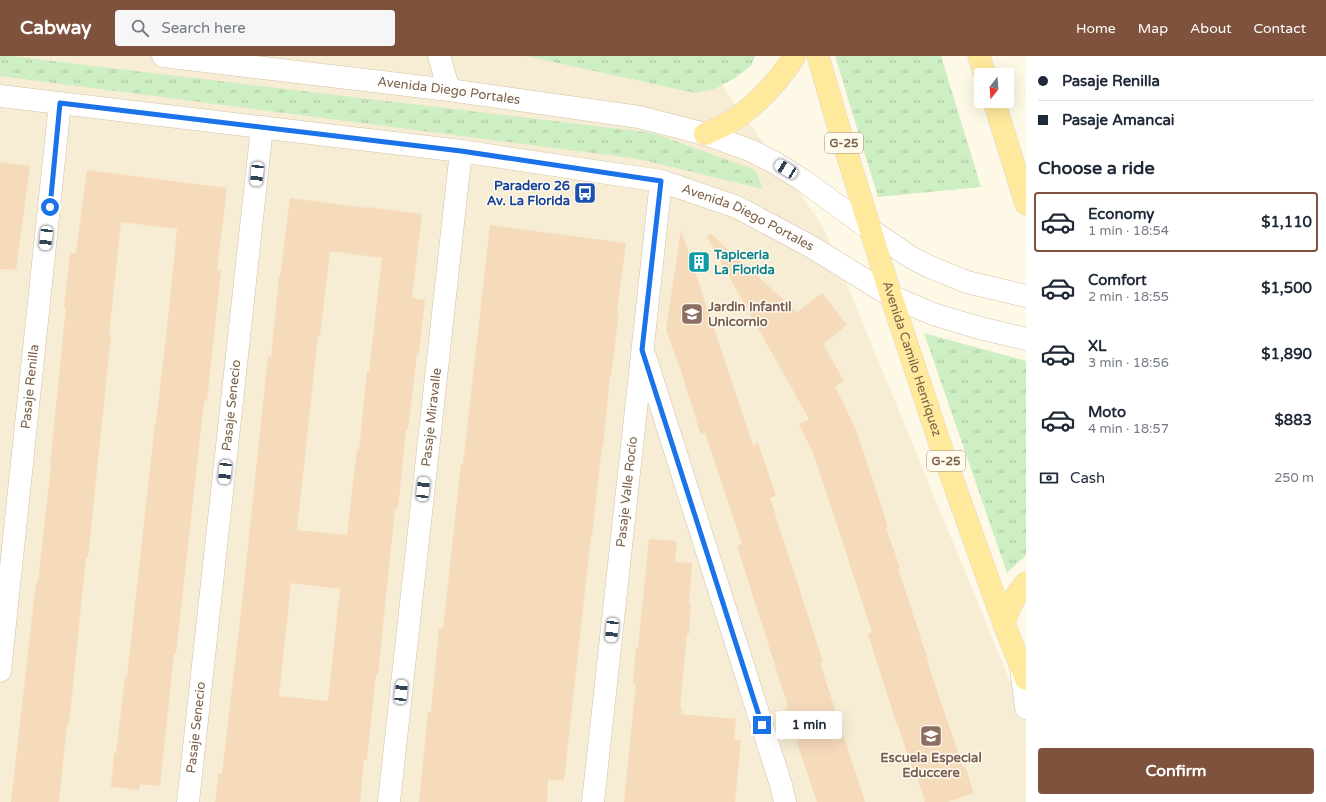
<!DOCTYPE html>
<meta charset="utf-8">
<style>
body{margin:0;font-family:"Varela Round",sans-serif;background:#f6f6f7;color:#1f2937;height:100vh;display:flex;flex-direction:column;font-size:15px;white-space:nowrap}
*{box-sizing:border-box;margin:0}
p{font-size:13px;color:#747a83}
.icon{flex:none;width:22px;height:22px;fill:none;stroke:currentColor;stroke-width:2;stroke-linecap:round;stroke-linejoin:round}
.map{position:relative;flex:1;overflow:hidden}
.sheet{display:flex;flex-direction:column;background:#fff;width:300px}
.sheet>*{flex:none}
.guide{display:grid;align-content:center;height:88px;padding:0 12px;background:#fff}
.needle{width:26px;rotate:197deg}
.fabs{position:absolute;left:974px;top:12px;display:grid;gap:8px}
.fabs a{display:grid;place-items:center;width:40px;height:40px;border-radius:4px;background:#fff;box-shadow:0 4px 16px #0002;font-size:20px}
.end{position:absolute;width:18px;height:18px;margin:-9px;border:5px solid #1a73e8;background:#fff;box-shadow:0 0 0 2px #fff}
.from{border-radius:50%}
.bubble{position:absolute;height:28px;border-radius:4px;background:#fff;box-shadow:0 4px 16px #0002;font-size:13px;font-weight:800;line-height:28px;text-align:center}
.car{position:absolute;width:12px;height:24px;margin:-12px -6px;border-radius:5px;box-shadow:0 0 3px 1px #0007;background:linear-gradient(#fff 24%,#345 0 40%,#fff 0 76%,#345 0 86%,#fff 0)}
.guide b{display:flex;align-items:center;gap:14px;height:38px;font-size:15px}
.guide b+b{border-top:1px solid #e0e1e3}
.guide i{width:10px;height:10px;background:#1f2937}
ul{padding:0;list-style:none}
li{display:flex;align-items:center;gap:12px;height:60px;margin:0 8px 6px;padding:0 4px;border:2px solid transparent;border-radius:4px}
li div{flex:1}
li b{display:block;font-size:15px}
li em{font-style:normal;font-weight:800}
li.selected{border-color:#7e523c}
li>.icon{width:36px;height:36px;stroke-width:1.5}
h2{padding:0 12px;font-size:18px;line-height:48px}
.pay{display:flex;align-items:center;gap:10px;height:44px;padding:0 12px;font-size:15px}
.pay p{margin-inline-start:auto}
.button{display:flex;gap:8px;margin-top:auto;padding:8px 12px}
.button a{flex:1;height:46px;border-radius:4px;background:#7e523c;color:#fff;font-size:16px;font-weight:800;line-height:46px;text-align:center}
header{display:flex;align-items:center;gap:24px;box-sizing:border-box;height:56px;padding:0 20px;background:#7e523c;color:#fff}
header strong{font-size:19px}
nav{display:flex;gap:22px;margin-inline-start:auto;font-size:14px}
.search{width:280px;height:36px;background:#f6f6f7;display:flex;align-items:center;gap:10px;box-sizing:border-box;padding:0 14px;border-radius:4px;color:#747a83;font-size:15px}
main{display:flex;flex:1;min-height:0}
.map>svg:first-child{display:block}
.residential{fill:#f7ecd4}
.grass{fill:url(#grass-tufts)}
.building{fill:#f6dbbb;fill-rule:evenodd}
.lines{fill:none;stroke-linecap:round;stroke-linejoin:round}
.street-casing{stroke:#d2c1aa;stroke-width:23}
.secondary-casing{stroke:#d5c3a8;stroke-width:23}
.primary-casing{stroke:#dfd9d3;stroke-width:23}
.street{stroke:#fff;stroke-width:22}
.secondary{stroke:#fff;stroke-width:22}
.primary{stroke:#ffe99c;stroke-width:22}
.route{stroke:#1a73e8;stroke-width:5}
.labels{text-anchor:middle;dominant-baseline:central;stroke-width:3;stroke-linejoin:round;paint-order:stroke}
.shield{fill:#fffbee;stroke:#a38f7a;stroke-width:1}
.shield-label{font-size:12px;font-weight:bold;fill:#7b6148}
.street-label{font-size:13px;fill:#7b6148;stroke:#fffbee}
.transit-label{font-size:13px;font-weight:bold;fill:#164399;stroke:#fffbee;text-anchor:end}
.culture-label{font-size:13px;font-weight:bold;fill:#0d838f;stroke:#fffbee;text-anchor:start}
.education-label{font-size:13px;font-weight:bold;fill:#785e54;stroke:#fffbee;text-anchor:start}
</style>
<header>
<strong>Cabway</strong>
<div class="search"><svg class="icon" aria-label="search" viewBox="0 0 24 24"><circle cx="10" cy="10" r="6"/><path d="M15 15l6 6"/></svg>Search here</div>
<nav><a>Home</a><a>Map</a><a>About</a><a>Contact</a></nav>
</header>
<main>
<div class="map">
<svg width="1026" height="746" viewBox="0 0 1026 746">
<defs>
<pattern id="grass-tufts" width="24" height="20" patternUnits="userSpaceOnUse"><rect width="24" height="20" fill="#ceeec3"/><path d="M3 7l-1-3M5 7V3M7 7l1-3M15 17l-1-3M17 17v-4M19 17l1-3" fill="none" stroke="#acc4a0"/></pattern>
</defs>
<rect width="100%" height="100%" fill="#fef8e6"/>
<!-- residential -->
<path class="residential" d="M 0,0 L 556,0 L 718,24 L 823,170 L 1026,664 L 1026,746 L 0,746 Z"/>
<!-- grass -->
<g class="grass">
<path d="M 0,0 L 11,0 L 653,77 L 755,114 L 763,133 L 639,103 L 0,20 Z"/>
<path d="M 526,0 L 755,0 L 751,10 L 735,22 L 714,33 L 695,37 Z"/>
<path d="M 835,0 L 941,0 L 981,131 L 878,141 Z"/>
<path d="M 924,277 L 1026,305 L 1026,499 L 1007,517 Z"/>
</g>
<!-- building -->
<g class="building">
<path d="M 0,106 L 30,110 L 16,214 L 0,213 Z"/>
<path d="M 87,114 L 227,132 L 217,214 L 221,214 L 207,345 L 204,345 L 176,598 L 174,598 L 160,730 L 140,728 L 139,734 L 111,731 L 114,697 L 116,697 L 125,621 L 127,621 L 155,367 L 156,367 L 168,263 L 177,173 L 121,166 L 109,279 L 111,279 L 88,502 L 86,502 L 69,668 L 67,668 L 59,746 L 11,746 L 36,526 L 38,526 L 51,410 L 50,409 L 66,251 L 64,251 L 70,197 L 76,197 Z"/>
<path d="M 290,142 L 367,152 L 368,151 L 422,158 L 412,242 L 425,244 L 419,298 L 417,298 L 408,374 L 406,374 L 398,453 L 395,453 L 378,619 L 376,618 L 367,704 L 364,704 L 360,746 L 215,746 L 219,717 L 222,718 L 242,547 L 268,300 L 271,301 L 279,221 L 280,221 ZM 330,195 L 382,202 L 369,315 L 367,315 L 359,394 L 357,393 L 347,479 L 297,474 L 318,280 L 320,280 ZM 291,527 L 340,533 L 328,645 L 279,640 Z"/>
<path d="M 490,169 L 626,187 L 617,256 L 619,256 L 611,320 L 610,320 L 603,390 L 602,390 L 592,480 L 591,480 L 564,725 L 548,723 L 547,746 L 419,746 L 428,656 L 431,656 L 439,572 L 443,573 L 461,408 L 463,408 Z"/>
<path d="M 681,174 L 753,390 L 758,387 L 776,440 L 770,442 L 823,606 L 820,607 L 865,746 L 817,746 L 785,651 L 788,650 L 737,490 L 742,488 L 705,377 L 701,379 L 684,326 L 685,326 L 666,274 Z"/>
<path d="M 711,178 L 797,256 L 822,237 L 847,269 L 823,288 L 844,325 L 835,330 L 857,376 L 888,471 L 886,471 L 900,512 L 898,513 L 929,607 L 928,608 L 963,711 L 965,710 L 974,737 L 948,746 L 925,746 L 914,712 L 912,712 L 898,669 L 897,669 L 868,578 L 872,576 L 814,399 L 799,368 L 809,363 L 707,181 Z"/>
<path d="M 649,483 L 677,485 L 675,506 L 692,507 L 689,549 L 691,549 L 689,578 L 687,578 L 680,651 L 682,651 L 681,658 L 736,663 L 734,683 L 741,684 L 735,746 L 624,746 L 636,627 L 633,627 L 636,592 L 638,592 Z"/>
</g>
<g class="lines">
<!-- street casing -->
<g class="street-casing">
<g id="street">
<path d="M 439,0 L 449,34"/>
<path d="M 645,300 L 781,729 L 785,746"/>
<path d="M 1021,612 L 1026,652"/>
<path id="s1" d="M 0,615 L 60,47"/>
<path id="s2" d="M 188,746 L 262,71"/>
<path id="s3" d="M 389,746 L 461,95"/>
<path id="s4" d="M 593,746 L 661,125"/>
</g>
</g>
<!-- secondary casing -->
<g class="secondary-casing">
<g id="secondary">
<path id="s5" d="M 163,0 L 449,34 L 639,61 L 705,78 L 752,95 L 777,108 L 804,125 L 871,174 L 912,202 L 930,211 L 967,226 L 1026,240"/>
<path id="s6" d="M 0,40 L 461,95 L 661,125 L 737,151 L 810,190 L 891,240 L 933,258 L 976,271 L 1026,283"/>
</g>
</g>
<!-- primary casing -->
<g class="primary-casing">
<g id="primary">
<path id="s7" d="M 818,0 L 838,69 L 891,240 L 943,397 L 1004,568 L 1026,623"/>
<path d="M 979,0 L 985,19"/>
<path d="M 994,45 L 1026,148"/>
<path d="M 705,78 C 715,73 726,69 735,63 C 759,47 779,24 795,0"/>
<path d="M 1004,568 C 1008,552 1015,539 1026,527"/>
</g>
</g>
<!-- street -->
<use href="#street" class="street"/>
<!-- secondary -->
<use href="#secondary" class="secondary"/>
<!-- primary -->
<use href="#primary" class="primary"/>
</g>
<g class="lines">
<!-- route -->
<path class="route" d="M 50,151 L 60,47 L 461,95 L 661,125 L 642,294 L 762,669"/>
</g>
<!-- icons -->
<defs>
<g id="bus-square" transform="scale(1.15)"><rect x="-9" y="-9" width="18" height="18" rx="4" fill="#1a4fb4" stroke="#fffbee"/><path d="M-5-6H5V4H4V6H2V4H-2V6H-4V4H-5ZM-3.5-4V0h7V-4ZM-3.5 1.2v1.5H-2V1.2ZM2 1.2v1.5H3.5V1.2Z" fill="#fff"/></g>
<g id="building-square" transform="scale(1.15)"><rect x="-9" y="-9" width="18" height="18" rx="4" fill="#0f9aa8" stroke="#fffbee"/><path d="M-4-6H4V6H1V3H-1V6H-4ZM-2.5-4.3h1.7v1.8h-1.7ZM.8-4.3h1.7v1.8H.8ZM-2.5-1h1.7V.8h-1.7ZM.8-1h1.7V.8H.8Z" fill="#fff"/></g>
<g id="school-square" transform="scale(1.15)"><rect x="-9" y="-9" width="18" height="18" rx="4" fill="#8d6e63" stroke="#fffbee"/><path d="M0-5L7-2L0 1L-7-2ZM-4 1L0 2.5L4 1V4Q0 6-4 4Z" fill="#fff"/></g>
</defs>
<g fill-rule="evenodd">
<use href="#bus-square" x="585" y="137"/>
<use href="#building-square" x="699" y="206"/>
<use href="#school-square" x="692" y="258"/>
<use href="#school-square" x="931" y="680"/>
</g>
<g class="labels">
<!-- shield labels -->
<g class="shield">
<rect x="825" y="77" width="38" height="20" rx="3"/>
<rect x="927" y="395" width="38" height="20" rx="3"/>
</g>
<g class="shield-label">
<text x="844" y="87">G-25</text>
<text x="946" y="405">G-25</text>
</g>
<!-- street labels -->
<g class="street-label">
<text stroke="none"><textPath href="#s5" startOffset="288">Avenida Diego Portales</textPath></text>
<text stroke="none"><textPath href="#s6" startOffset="761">Avenida Diego Portales</textPath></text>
<text stroke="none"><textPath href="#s7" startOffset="317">Avenida Camilo Henríquez</textPath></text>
<text stroke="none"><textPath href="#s1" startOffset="286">Pasaje Renilla</textPath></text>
<text stroke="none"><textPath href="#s2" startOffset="399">Pasaje Senecio</textPath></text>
<text stroke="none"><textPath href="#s3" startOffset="387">Pasaje Miravalle</textPath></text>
<text stroke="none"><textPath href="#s4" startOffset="312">Pasaje Valle Rocío</textPath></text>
<text stroke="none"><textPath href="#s2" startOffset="75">Pasaje Senecio</textPath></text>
</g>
<!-- transit labels -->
<g class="transit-label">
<text x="570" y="130">Paradero 26<tspan x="570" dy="15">Av. La Florida</tspan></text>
</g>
<!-- culture labels -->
<g class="culture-label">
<text x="714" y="199">Tapiceria<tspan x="714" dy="15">La Florida</tspan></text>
</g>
<!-- education labels -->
<g class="education-label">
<text x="708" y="251">Jardin Infantil<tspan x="708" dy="15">Unicornio</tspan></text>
<text x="931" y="702" text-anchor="middle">Escuela Especial<tspan x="931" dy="15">Educcere</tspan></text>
</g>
</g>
</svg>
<div class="fabs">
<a><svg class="needle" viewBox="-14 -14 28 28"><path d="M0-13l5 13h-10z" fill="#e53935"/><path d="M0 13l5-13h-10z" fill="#747a83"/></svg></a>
</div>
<i class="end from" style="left:50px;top:151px"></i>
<i class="end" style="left:762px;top:669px"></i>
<div class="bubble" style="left:776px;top:655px;width:66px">1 min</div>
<i class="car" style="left:786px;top:113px;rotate:301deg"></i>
<i class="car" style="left:257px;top:118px;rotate:186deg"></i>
<i class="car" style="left:46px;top:182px;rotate:186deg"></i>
<i class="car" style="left:225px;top:416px;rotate:186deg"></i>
<i class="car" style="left:423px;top:433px;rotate:6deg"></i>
<i class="car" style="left:612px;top:574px;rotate:186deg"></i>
<i class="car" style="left:401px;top:636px;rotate:6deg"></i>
</div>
<section class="sheet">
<div class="guide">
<b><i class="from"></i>Pasaje Renilla</b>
<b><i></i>Pasaje Amancai</b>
</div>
<h2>Choose a ride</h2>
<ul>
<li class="selected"><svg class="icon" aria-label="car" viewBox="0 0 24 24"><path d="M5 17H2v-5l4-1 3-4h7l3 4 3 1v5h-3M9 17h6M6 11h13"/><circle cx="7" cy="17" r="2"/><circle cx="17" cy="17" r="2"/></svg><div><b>Economy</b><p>1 min · 18:54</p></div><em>$1,110</em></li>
<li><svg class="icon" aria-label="car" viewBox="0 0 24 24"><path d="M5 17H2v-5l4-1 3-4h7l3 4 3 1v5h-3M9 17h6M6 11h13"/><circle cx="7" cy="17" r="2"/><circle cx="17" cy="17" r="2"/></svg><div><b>Comfort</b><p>2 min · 18:55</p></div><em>$1,500</em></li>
<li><svg class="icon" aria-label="car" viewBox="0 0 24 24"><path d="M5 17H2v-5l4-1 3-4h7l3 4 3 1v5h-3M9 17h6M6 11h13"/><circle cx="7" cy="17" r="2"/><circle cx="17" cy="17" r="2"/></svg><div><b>XL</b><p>3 min · 18:56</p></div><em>$1,890</em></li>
<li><svg class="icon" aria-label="car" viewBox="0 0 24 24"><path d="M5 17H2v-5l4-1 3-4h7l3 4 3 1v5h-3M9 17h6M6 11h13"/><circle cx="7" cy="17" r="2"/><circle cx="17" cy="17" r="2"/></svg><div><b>Moto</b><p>4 min · 18:57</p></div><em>$883</em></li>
</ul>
<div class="pay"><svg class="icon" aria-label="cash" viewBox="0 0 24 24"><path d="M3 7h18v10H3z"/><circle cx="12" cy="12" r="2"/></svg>Cash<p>250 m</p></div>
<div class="button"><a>Confirm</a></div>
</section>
</main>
